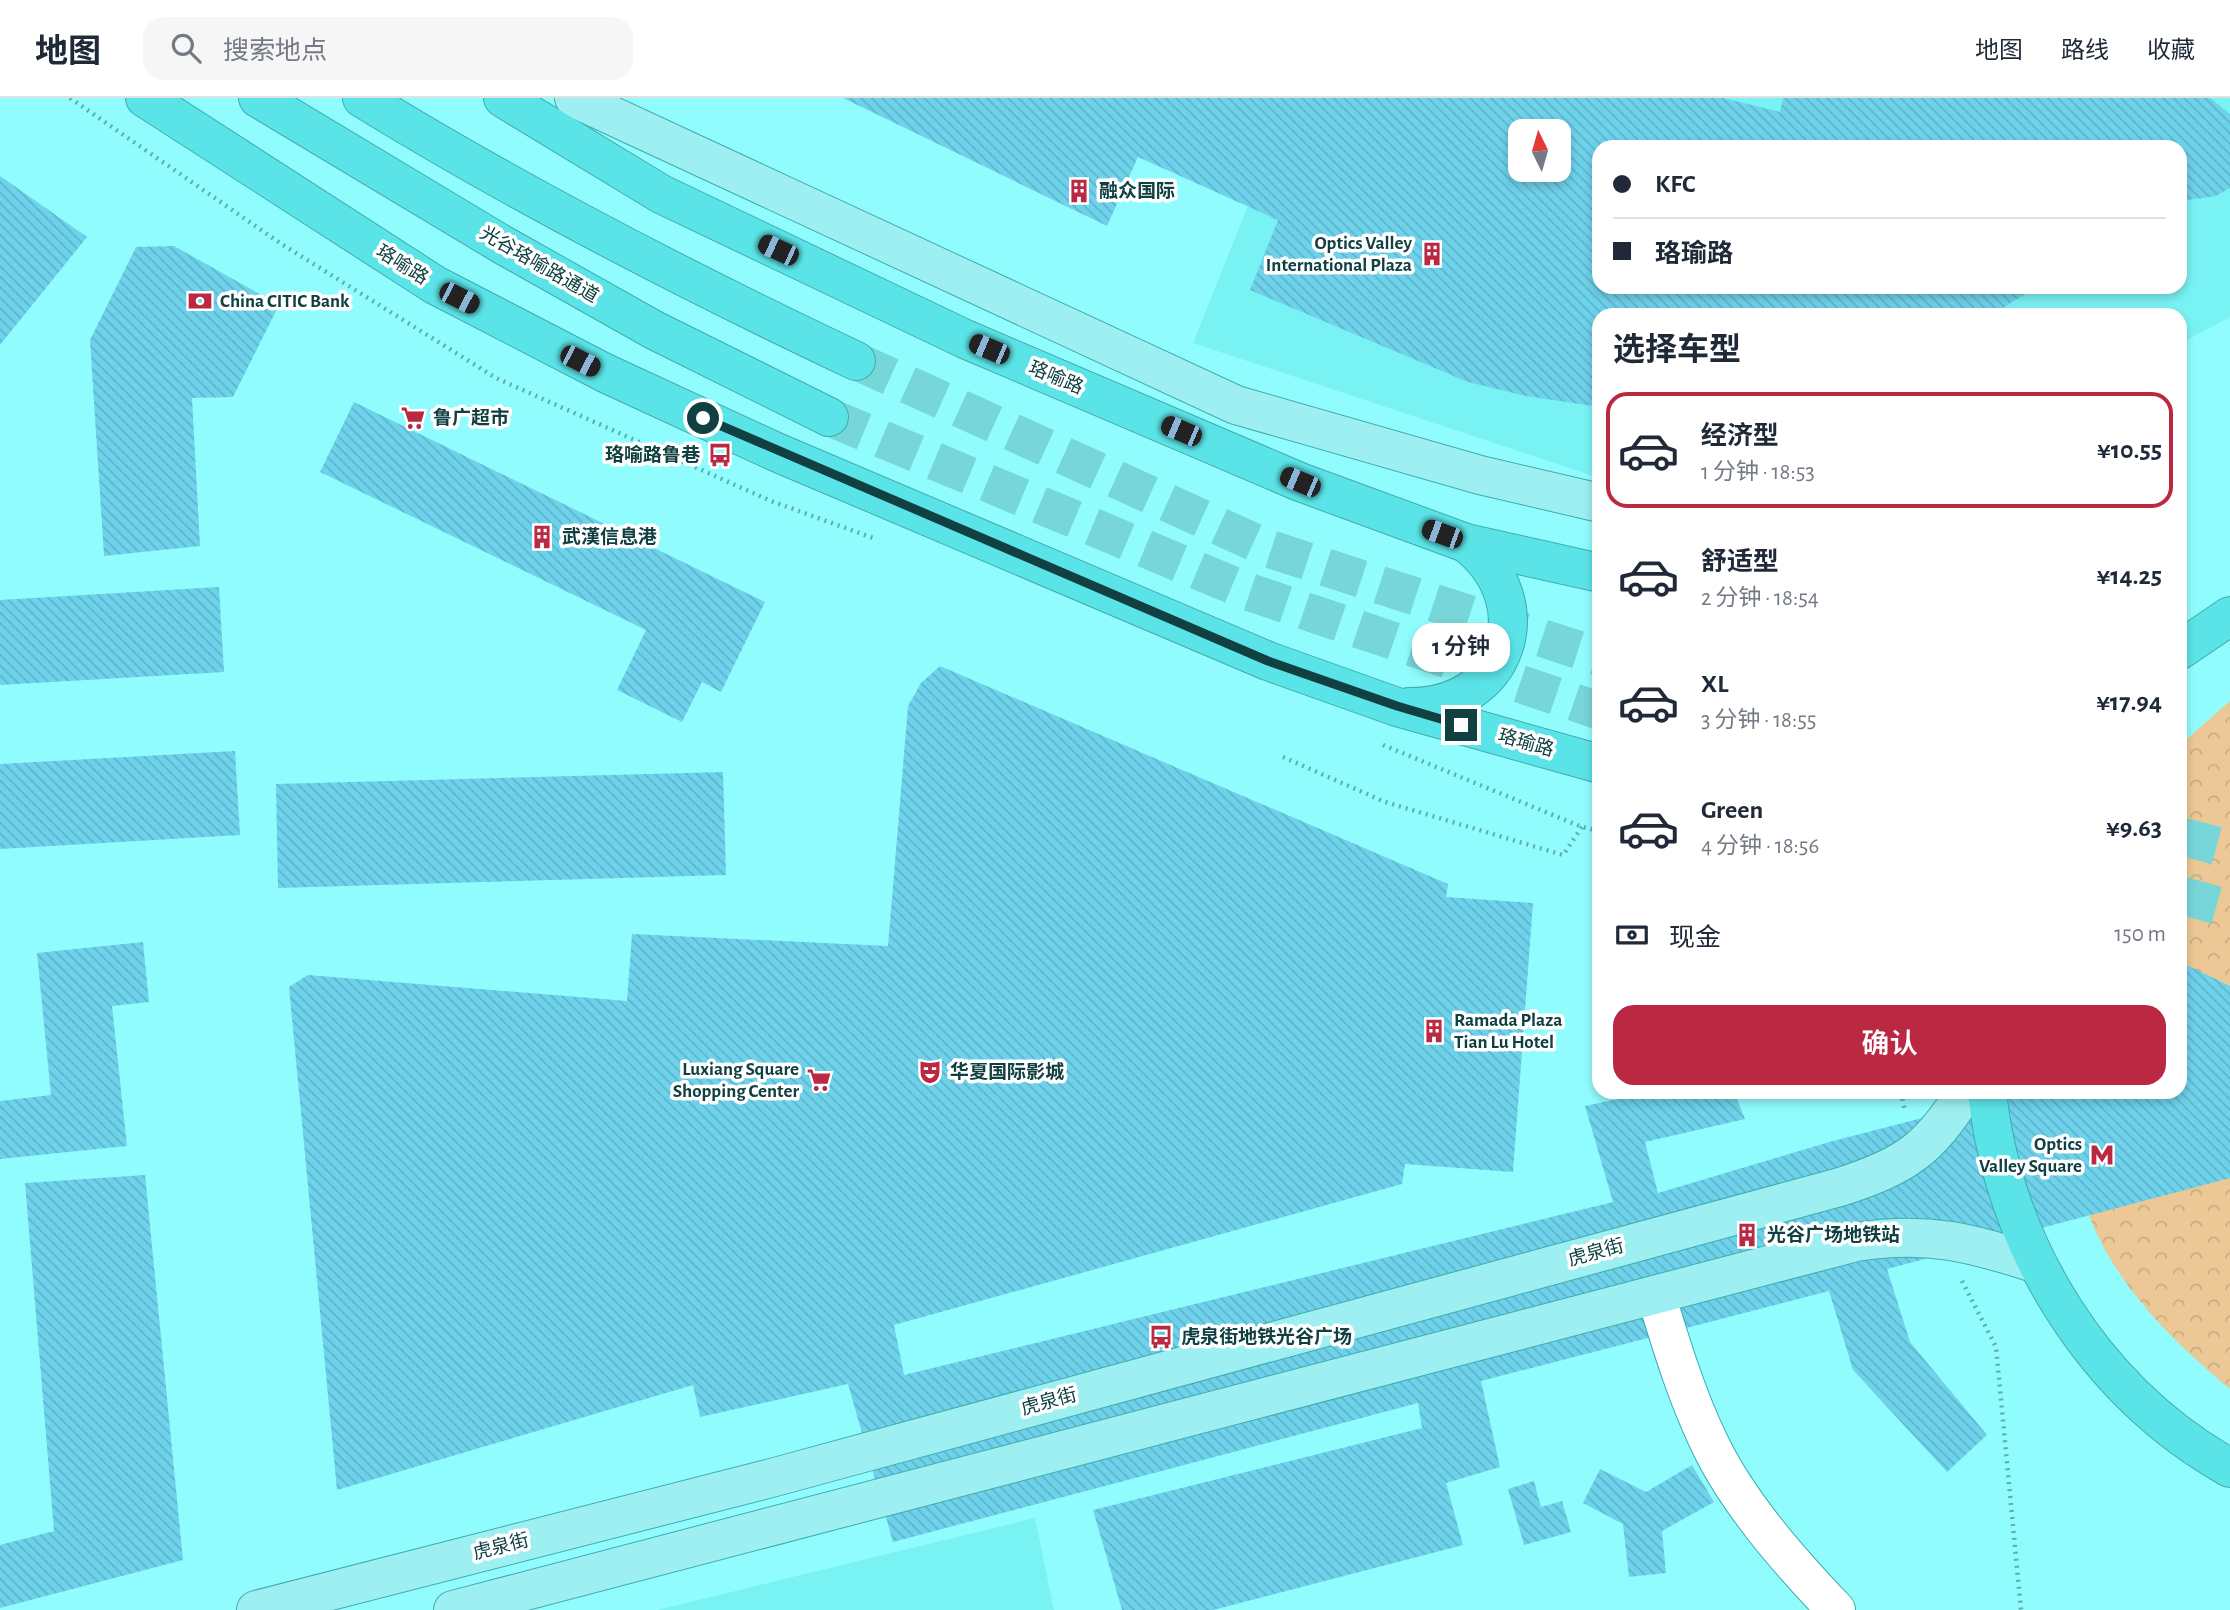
<!DOCTYPE html>
<html lang="zh">
<meta charset="utf-8">
<style>
body{margin:0;font-family:"Alegreya Sans","Noto Sans SC",sans-serif;background:#f6f6f7;color:#1f2937;height:100vh;display:flex;flex-direction:column;font-size:26px;white-space:nowrap}
*{box-sizing:border-box;margin:0}
p{font-size:23px;color:#747a83}
.icon{flex:none;width:38px;height:38px;fill:none;stroke:currentColor;stroke-width:2;stroke-linecap:round;stroke-linejoin:round}
.map{position:relative;flex:1;overflow:hidden}
.sheet{position:absolute;left:1592px;top:210px;width:595px;height:791px;display:flex;flex-direction:column;background:#fff;border-radius:21px;box-shadow:0 4px 10px #0003}
.sheet>*{flex:none}
.banner{position:absolute;left:1592px;top:42px;width:595px;height:154px;border-radius:21px;box-shadow:0 4px 10px #0003;display:grid;align-content:center;height:154px;padding:0 21px;background:#fff}
.needle{width:46px;rotate:355deg}
.controls{position:absolute;left:1508px;top:21px;display:grid;gap:14px}
.controls a{display:grid;place-items:center;width:63px;height:63px;border-radius:14px;background:#fff;box-shadow:0 4px 10px #0003;font-size:35px}
.end{position:absolute;width:32px;height:32px;margin:-16px;border:9px solid #104041;background:#fff;box-shadow:0 0 0 4px #fff}
.from{border-radius:50%}
.bubble{position:absolute;height:49px;border-radius:21px;background:#fff;box-shadow:0 4px 10px #0003;font-size:23px;font-weight:600;line-height:49px;text-align:center}
.car{position:absolute;width:21px;height:42px;margin:-21px -10px;border-radius:9px;box-shadow:0 0 5px 2px #0007;background:linear-gradient(#222 24%,#8ab4d8 0 40%,#222 0 76%,#8ab4d8 0 86%,#222 0)}
.banner b{display:flex;align-items:center;gap:24px;height:66px;font-size:26px}
.banner b+b{border-top:2px solid #e0e1e3}
.banner i{width:18px;height:18px;background:#1f2937}
ul{padding:0;list-style:none}
li{display:flex;align-items:center;gap:21px;height:116px;margin:0 14px 10px;padding:0 7px;border:4px solid transparent;border-radius:21px}
li div{flex:1}
li b{display:block;font-size:26px}
li em{font-style:normal;font-weight:600}
li.current{border-color:#ba2842}
li>.icon{width:63px;height:63px;stroke-width:1.5}
h2{padding:0 21px;font-size:32px;line-height:84px}
.pay{display:flex;align-items:center;gap:18px;height:77px;padding:0 21px;font-size:26px}
.pay p{margin-inline-start:auto}
.button{display:flex;gap:14px;margin-top:auto;padding:14px 21px}
.button a{flex:1;height:80px;border-radius:21px;background:#ba2842;color:#fff;font-size:28px;font-weight:600;line-height:80px;text-align:center}
header{display:flex;align-items:center;gap:42px;box-sizing:border-box;height:98px;padding:0 35px;background:#fff;border-bottom:2px solid #e0e1e3}
header strong{font-size:33px}
nav{display:flex;gap:38px;margin-inline-start:auto;font-size:24px}
.search{width:490px;height:63px;background:#f6f6f7;display:flex;align-items:center;gap:18px;box-sizing:border-box;padding:0 24px;border-radius:21px;color:#747a83;font-size:26px}
.map>svg:first-child{display:block}
.built{fill:#79f2f4;fill-rule:evenodd}
.forest{fill:url(#forest-crowns)}
.building{fill:url(#building-back-hatch);fill-rule:evenodd}
.lines{fill:none;stroke-linecap:round;stroke-linejoin:round}
.highway-tunnel{stroke:#77d6d8;stroke-width:38;stroke-dasharray:38 19;stroke-linecap:butt}
.minor-casing{stroke:#39abad;stroke-width:40}
.major-casing{stroke:#41abad;stroke-width:40}
.highway-casing{stroke:#41abad;stroke-width:40}
.path{stroke:#5caeb0;stroke-width:4.5;stroke-dasharray:2 5;stroke-linecap:butt}
.minor{stroke:#fff;stroke-width:38}
.major{stroke:#9deff1;stroke-width:38}
.highway{stroke:#5be4e7;stroke-width:38}
.route{stroke:#104041;stroke-width:9}
.labels{text-anchor:middle;dominant-baseline:central;stroke-width:7;stroke-linejoin:round;paint-order:stroke}
.poi-label{font-size:19px;font-weight:bold;fill:#104041;stroke:#fff;text-anchor:start}
.street-label{font-size:19px;fill:#104041;stroke:#fff}
</style>
<header>
<strong>地图</strong>
<div class="search"><svg class="icon" aria-label="search" viewBox="0 0 24 24"><circle cx="10" cy="10" r="6"/><path d="M15 15l6 6"/></svg>搜索地点</div>
<nav><a>地图</a><a>路线</a><a>收藏</a></nav>
</header>
<div class="map">
<svg width="2230" height="1512" viewBox="0 0 2230 1512">
<defs>
<pattern id="forest-crowns" width="20" height="18" patternUnits="userSpaceOnUse" patternTransform="scale(1.75)"><rect width="20" height="18" fill="#ebc895"/><path d="M2 6a3 3 0 1 1 6 0M12 15a3 3 0 1 1 6 0" fill="none" stroke="#c8ad82"/></pattern>
<pattern id="building-back-hatch" width="6" height="6" patternUnits="userSpaceOnUse" patternTransform="scale(1.75)"><rect width="6" height="6" fill="#6ed2eb"/><path d="M-1 5l2 2M0 0l6 6M5-1l2 2" fill="none" stroke="#5eb5cb"/></pattern>
</defs>
<rect width="100%" height="100%" fill="#91fcfe"/>
<!-- built -->
<g class="built">
<path d="M 1291,0 L 2230,0 L 2230,219 L 2181,245 L 2180,217 L 1600,217 L 1599,380 L 1193,245 ZM 1521,33 L 1559,33 L 1559,72 L 1521,72 ZM 1600,49 L 2180,49 L 2180,189 L 1600,189 Z"/>
<path d="M 1035,1420 L 1054,1512 L 657,1512 Z"/>
</g>
<!-- forest -->
<path class="forest" d="M 2230,603 L 2230,1291 C 2175,1245 2121,1193 2092,1125 C 2083,1104 2076,1081 2068,1059 L 2180,994 L 2181,646 Z"/>
<!-- building -->
<g class="building">
<path d="M 843,0 L 1723,0 L 1780,14 L 1783,0 L 2210,0 L 2230,16 L 2230,90 L 2216,98 L 2180,103 L 2180,49 L 1600,49 L 1600,189 L 2036,189 L 1992,217 L 1600,217 L 1600,309 L 1526,298 L 1468,284 L 1250,192 L 1278,122 L 1138,59 L 1107,128 ZM 1521,33 L 1559,33 L 1559,72 L 1521,72 Z"/>
<path d="M 0,78 L 87,139 L 0,247 Z"/>
<path d="M 174,148 L 279,207 L 233,299 L 192,300 L 200,448 L 104,458 L 90,242 L 136,149 Z"/>
<path d="M 354,304 L 765,504 L 721,594 L 702,584 L 682,624 L 617,592 L 646,532 L 320,374 Z"/>
<path d="M 219,489 L 224,574 L 0,587 L 0,502 Z"/>
<path d="M 940,568 L 1448,786 L 1446,799 L 1533,805 L 1513,1074 L 1405,1066 L 1402,1086 L 894,1227 L 904,1277 L 1613,1104 L 1585,1008 L 1651,994 L 1734,994 L 1745,1021 L 1645,1044 L 1658,1095 L 1833,1043 L 2023,994 L 2180,994 L 2180,864 L 2230,888 L 2230,1080 L 1887,1171 L 1910,1244 L 1987,1337 L 1947,1374 L 1853,1272 L 1829,1193 L 1481,1283 L 1500,1369 L 1446,1385 L 1463,1447 L 1213,1512 L 1122,1512 L 1093,1412 L 1422,1330 L 1418,1305 L 893,1444 L 848,1286 L 700,1319 L 693,1287 L 337,1392 L 289,889 L 308,877 L 627,903 L 632,836 L 888,848 L 908,608 L 921,585 Z"/>
<path d="M 235,653 L 240,737 L 0,751 L 0,666 Z"/>
<path d="M 723,674 L 726,777 L 278,790 L 276,686 Z"/>
<path d="M 143,844 L 149,904 L 112,908 L 127,1048 L 0,1061 L 0,1003 L 51,997 L 37,855 Z"/>
<path d="M 145,1077 L 183,1462 L 0,1510 L 0,1447 L 54,1433 L 25,1085 Z"/>
<path d="M 1692,1367 L 1714,1404 L 1662,1433 L 1666,1475 L 1629,1479 L 1623,1426 L 1583,1405 L 1600,1371 L 1646,1394 Z"/>
<path d="M 1534,1383 L 1541,1409 L 1562,1403 L 1571,1434 L 1524,1447 L 1508,1391 Z"/>
</g>
<g class="lines">
<!-- highway-tunnel -->
<g class="highway-tunnel">
<path d="M 856,263 L 1267,450 L 1600,559"/>
<path d="M 829,319 L 1249,494 L 1600,613"/>
<path d="M 2180,738 L 2230,751"/>
<path d="M 2180,797 L 2230,811"/>
</g>
<!-- minor casing -->
<g class="minor-casing">
<path id="minor" d="M 1656,1197 C 1671,1246 1686,1296 1708,1342 C 1736,1403 1790,1464 1836,1512"/>
</g>
<!-- major casing -->
<g class="major-casing">
<g id="major">
<path d="M 574,0 L 1236,307 L 1480,377 L 1600,405"/>
<path d="M 256,1512 L 775,1379 L 1840,1089 C 1905,1068 1929,1052 1965,994"/>
<path d="M 453,1512 L 1856,1144 C 1927,1133 1970,1144 2037,1166"/>
</g>
</g>
<!-- highway casing -->
<g class="highway-casing">
<g id="highway">
<path d="M 145,0 L 435,187 L 605,275 L 776,354 L 1268,563 L 1397,609 L 1600,666"/>
<path d="M 258,0 L 503,147 L 654,232 L 829,319"/>
<path d="M 362,0 C 521,98 687,183 856,263"/>
<path d="M 503,0 L 661,96 L 965,241 L 1300,384 L 1466,445 L 1600,475"/>
<path d="M 2180,552 L 2230,518"/>
<path d="M 1409,609 C 1508,610 1543,505 1466,445"/>
<path d="M 1987,994 C 2004,1148 2093,1293 2230,1370"/>
</g>
</g>
<!-- path -->
<g class="path">
<path d="M 70,0 L 280,145 L 496,280 L 771,403 L 876,441"/>
<path d="M 1383,647 L 1582,729 L 1600,733"/>
<path d="M 1283,659 L 1385,704 L 1563,757 L 1582,729"/>
<path d="M 1901,994 L 1905,1013"/>
<path d="M 1962,1183 L 1996,1249 L 2021,1512"/>
</g>
<!-- minor -->
<use href="#minor" class="minor"/>
<!-- major -->
<use href="#major" class="major"/>
<!-- highway -->
<use href="#highway" class="highway"/>
</g>
<g class="lines">
<!-- route -->
<path class="route" d="M 703,320 L 1268,563 L 1397,608 L 1461,627"/>
</g>
<!-- icons -->
<defs>
<g id="building-bare" transform="scale(1.89)"><path d="M-4-6H4V6H1V3H-1V6H-4ZM-2.5-4.3h1.7v1.8h-1.7ZM.8-4.3h1.7v1.8H.8ZM-2.5-1h1.7V.8h-1.7ZM.8-1h1.7V.8H.8Z" fill="#ba2842" stroke="#fff" stroke-width="2.5" paint-order="stroke"/></g>
<g id="bank-bare" transform="scale(1.89)"><path d="M-6-4H6V4H-6ZM0-2.3a2.3 2.3 0 1 0 0 4.6a2.3 2.3 0 1 0 0-4.6Z" fill="#ba2842" stroke="#fff" stroke-width="2.5" paint-order="stroke"/></g>
<g id="supermarket-bare" transform="scale(1.89)"><path d="M-6-5.5h2.5l.6 2H6L4.5 2H-2.5L-4.4-4H-6ZM-1.5 3.2a1.3 1.3 0 1 0 .1 0ZM3 3.2a1.3 1.3 0 1 0 .1 0Z" fill="#ba2842" stroke="#fff" stroke-width="2.5" paint-order="stroke"/></g>
<g id="bus-bare" transform="scale(1.89)"><path d="M-5-6H5V4H4V6H2V4H-2V6H-4V4H-5ZM-3.5-4V0h7V-4ZM-3.5 1.2v1.5H-2V1.2ZM2 1.2v1.5H3.5V1.2Z" fill="#ba2842" stroke="#fff" stroke-width="2.5" paint-order="stroke"/></g>
<g id="theatre-bare" transform="scale(1.89)"><path d="M-5-5.5Q0-4 5-5.5V0Q5 5 0 6Q-5 5-5 0ZM-3.3-2.5H-1v1.5H-3.3ZM1-2.5H3.3v1.5H1ZM-2.8 1Q0 5.5 2.8 1Z" fill="#ba2842" stroke="#fff" stroke-width="2.5" paint-order="stroke"/></g>
<g id="metro-bare" transform="scale(1.89)"><path d="M-5.5 5V-5H-3L0 0L3-5H5.5V5H3V-.5L0 4L-3-.5V5Z" fill="#ba2842" stroke="#fff" stroke-width="2.5" paint-order="stroke"/></g>
</defs>
<g fill-rule="evenodd">
<use href="#building-bare" x="1079" y="93"/>
<use href="#building-bare" x="1432" y="156"/>
<use href="#bank-bare" x="200" y="203"/>
<use href="#supermarket-bare" x="413" y="320"/>
<use href="#bus-bare" x="720" y="357"/>
<use href="#building-bare" x="542" y="439"/>
<use href="#building-bare" x="1434" y="933"/>
<use href="#theatre-bare" x="930" y="974"/>
<use href="#supermarket-bare" x="819" y="982"/>
<use href="#metro-bare" x="2102" y="1057"/>
<use href="#building-bare" x="1747" y="1137"/>
<use href="#bus-bare" x="1161" y="1239"/>
</g>
<g class="labels">
<!-- poi labels -->
<g class="poi-label">
<text x="1099" y="93">融众国际</text>
<text x="1412" y="145" text-anchor="end">Optics Valley<tspan x="1412" dy="22">International Plaza</tspan></text>
<text x="220" y="203">China CITIC Bank</text>
<text x="433" y="320">鲁广超市</text>
<text x="700" y="357" text-anchor="end">珞喻路鲁巷</text>
<text x="562" y="439">武漢信息港</text>
<text x="1454" y="922">Ramada Plaza<tspan x="1454" dy="22">Tian Lu Hotel</tspan></text>
<text x="799" y="971" text-anchor="end">Luxiang Square<tspan x="799" dy="22">Shopping Center</tspan></text>
<text x="950" y="974">华夏国际影城</text>
<text x="2082" y="1046" text-anchor="end">Optics<tspan x="2082" dy="22">Valley Square</tspan></text>
<text x="1767" y="1137">光谷广场地铁站</text>
<text x="1181" y="1239">虎泉街地铁光谷广场</text>
</g>
<!-- street labels -->
<g class="street-label">
<text transform="translate(402 167) rotate(32)">珞喻路</text>
<text transform="translate(539 167) rotate(30)">光谷珞喻路通道</text>
<text transform="translate(1056 280) rotate(23)">珞喻路</text>
<text transform="translate(1526 645) rotate(16)">珞瑜路</text>
<text transform="translate(1596 1155) rotate(-15)">虎泉街</text>
<text transform="translate(1049 1304) rotate(-15)">虎泉街</text>
<text transform="translate(501 1449) rotate(-14)">虎泉街</text>
</g>
</g>
</svg>
<div class="controls">
<a><svg class="needle" viewBox="-14 -14 28 28"><path d="M0-13l5 13h-10z" fill="#e53935"/><path d="M0 13l5-13h-10z" fill="#747a83"/></svg></a>
</div>
<i class="end from" style="left:703px;top:320px"></i>
<i class="end" style="left:1461px;top:627px"></i>
<div class="bubble" style="left:1412px;top:525px;width:98px">1 分钟</div>
<i class="car" style="left:778px;top:152px;rotate:295deg"></i>
<i class="car" style="left:459px;top:200px;rotate:117deg"></i>
<i class="car" style="left:989px;top:251px;rotate:293deg"></i>
<i class="car" style="left:580px;top:263px;rotate:117deg"></i>
<i class="car" style="left:1181px;top:333px;rotate:293deg"></i>
<i class="car" style="left:1300px;top:384px;rotate:293deg"></i>
<i class="car" style="left:1442px;top:436px;rotate:290deg"></i>
<div class="banner">
<b><i class="from"></i>KFC</b>
<b><i></i>珞瑜路</b>
</div>
<section class="sheet">
<h2>选择车型</h2>
<ul>
<li class="current"><svg class="icon" aria-label="car" viewBox="0 0 24 24"><path d="M5 17H2v-5l4-1 3-4h7l3 4 3 1v5h-3M9 17h6M6 11h13"/><circle cx="7" cy="17" r="2"/><circle cx="17" cy="17" r="2"/></svg><div><b>经济型</b><p>1 分钟 · 18:53</p></div><em>¥10.55</em></li>
<li><svg class="icon" aria-label="car" viewBox="0 0 24 24"><path d="M5 17H2v-5l4-1 3-4h7l3 4 3 1v5h-3M9 17h6M6 11h13"/><circle cx="7" cy="17" r="2"/><circle cx="17" cy="17" r="2"/></svg><div><b>舒适型</b><p>2 分钟 · 18:54</p></div><em>¥14.25</em></li>
<li><svg class="icon" aria-label="car" viewBox="0 0 24 24"><path d="M5 17H2v-5l4-1 3-4h7l3 4 3 1v5h-3M9 17h6M6 11h13"/><circle cx="7" cy="17" r="2"/><circle cx="17" cy="17" r="2"/></svg><div><b>XL</b><p>3 分钟 · 18:55</p></div><em>¥17.94</em></li>
<li><svg class="icon" aria-label="car" viewBox="0 0 24 24"><path d="M5 17H2v-5l4-1 3-4h7l3 4 3 1v5h-3M9 17h6M6 11h13"/><circle cx="7" cy="17" r="2"/><circle cx="17" cy="17" r="2"/></svg><div><b>Green</b><p>4 分钟 · 18:56</p></div><em>¥9.63</em></li>
</ul>
<div class="pay"><svg class="icon" aria-label="cash" viewBox="0 0 24 24"><path d="M3 7h18v10H3z"/><circle cx="12" cy="12" r="2"/></svg>现金<p>150 m</p></div>
<div class="button"><a>确认</a></div>
</section>
</div>
